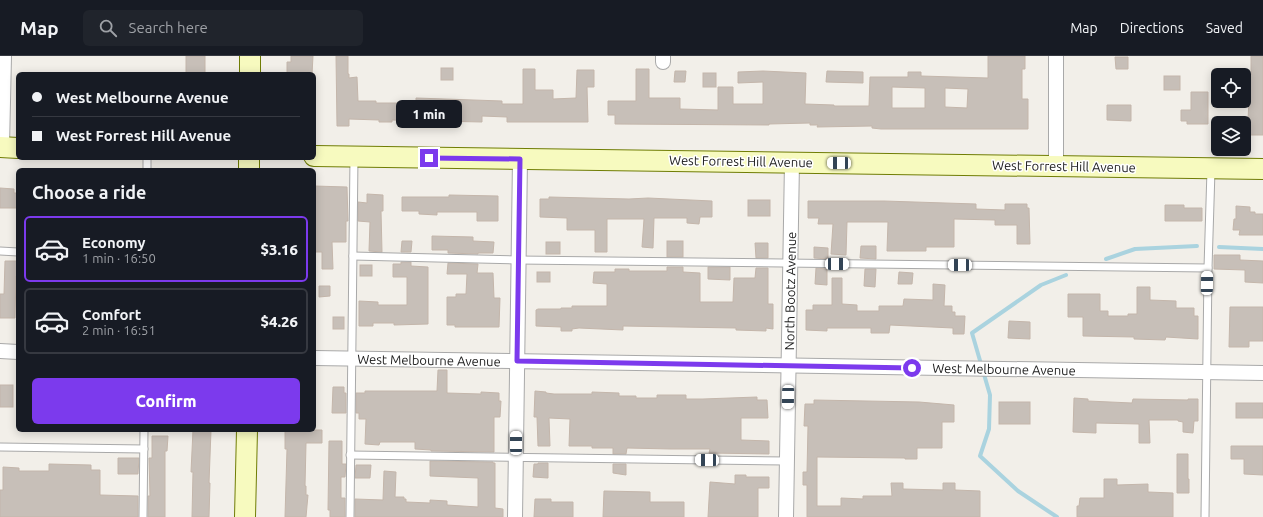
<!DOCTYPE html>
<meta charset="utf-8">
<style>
body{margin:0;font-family:Ubuntu,sans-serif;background:#20242c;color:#f1f3f6;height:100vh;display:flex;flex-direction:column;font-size:15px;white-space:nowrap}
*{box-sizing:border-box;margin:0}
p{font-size:13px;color:#9ea1a6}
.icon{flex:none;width:22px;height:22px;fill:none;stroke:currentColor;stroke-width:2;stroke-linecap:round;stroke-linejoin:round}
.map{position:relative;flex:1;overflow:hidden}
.drawer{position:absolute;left:16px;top:112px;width:300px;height:264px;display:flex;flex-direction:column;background:#171b24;border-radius:6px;box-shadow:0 2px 10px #0003}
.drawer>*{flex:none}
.banner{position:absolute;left:16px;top:16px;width:300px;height:88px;border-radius:6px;box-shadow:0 2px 10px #0003;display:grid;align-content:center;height:88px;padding:0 16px;background:#171b24}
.controls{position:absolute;left:1211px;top:12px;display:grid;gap:8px}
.controls a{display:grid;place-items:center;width:40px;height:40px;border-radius:6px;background:#171b24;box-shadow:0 2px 10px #0003;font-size:20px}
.end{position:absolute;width:18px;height:18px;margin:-9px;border:5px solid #7c3aed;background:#fff;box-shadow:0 0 0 2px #fff}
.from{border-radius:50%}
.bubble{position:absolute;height:28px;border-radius:6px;background:#171b24;box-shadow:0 2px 10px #0003;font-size:13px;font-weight:800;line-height:28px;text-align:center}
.car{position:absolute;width:12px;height:24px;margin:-12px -6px;border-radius:5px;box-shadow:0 0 3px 1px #0007;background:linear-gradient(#fff 24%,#345 0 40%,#fff 0 76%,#345 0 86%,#fff 0)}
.banner b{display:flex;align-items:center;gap:14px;height:38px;font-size:15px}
.banner b+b{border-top:1px solid #363941}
.banner i{width:10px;height:10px;background:#f1f3f6}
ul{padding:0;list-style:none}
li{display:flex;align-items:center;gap:12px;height:66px;margin:0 8px 6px;padding:0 8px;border:2px solid #363941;border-radius:6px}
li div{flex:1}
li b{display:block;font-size:15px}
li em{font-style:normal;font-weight:800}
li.on{border-color:#7c3aed}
li>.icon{width:36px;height:36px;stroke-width:1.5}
h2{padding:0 16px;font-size:18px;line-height:48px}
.button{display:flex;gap:8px;margin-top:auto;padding:8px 16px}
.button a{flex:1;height:46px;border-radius:6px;background:#7c3aed;color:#fff;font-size:16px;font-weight:800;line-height:46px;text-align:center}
header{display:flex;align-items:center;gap:24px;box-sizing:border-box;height:56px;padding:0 20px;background:#171b24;border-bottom:1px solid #363941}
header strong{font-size:19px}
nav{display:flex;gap:22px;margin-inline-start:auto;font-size:14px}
.search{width:280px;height:36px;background:#20242c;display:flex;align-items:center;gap:10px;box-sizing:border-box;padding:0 14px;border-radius:6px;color:#9ea1a6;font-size:15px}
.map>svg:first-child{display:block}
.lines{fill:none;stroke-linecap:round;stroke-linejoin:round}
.stream{stroke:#aad3df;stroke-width:4}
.building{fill:#c7bfb8;stroke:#c4b6ab;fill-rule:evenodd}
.service-casing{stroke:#a9a9a9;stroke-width:9}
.minor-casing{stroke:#a9a9a9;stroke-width:16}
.secondary-casing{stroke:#707d05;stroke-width:22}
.service{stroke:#fff;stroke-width:7}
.minor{stroke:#fff;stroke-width:14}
.secondary{stroke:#f7fabf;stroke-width:20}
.route{stroke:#7c3aed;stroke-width:5}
.labels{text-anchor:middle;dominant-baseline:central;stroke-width:3;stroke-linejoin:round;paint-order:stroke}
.street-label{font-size:13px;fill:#222;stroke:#fff}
</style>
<header>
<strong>Map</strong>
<div class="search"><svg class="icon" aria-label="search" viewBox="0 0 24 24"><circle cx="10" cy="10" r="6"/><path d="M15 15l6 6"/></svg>Search here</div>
<nav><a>Map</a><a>Directions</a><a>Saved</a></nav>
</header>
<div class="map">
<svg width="1263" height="461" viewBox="0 0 1263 461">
<rect width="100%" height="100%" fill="#f2efe9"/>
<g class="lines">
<!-- stream -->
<g class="stream">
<path d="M 1219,191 L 1263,193"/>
<path d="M 1106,203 L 1135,193 L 1197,190"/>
<path d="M 1057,461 L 1018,435 L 980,400 L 989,373 L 990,339 L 972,277 L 1041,229 L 1066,219"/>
</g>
</g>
<!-- building -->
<g class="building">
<path d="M 186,0 L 205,0 L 205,17 L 186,18 Z"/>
<path d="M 291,0 L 313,0 L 312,18 L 287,18 L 287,6 L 291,6 Z"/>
<path d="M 336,0 L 348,0 L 348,18 L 349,18 L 349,22 L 357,21 L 358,45 L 376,45 L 376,47 L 416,47 L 416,42 L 502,45 L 502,48 L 523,48 L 523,13 L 535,13 L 535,34 L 553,34 L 553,43 L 576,42 L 577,14 L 594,14 L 594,31 L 587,31 L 588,66 L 507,66 L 507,61 L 482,60 L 482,66 L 392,64 L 392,66 L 379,66 L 379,64 L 349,63 L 349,70 L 337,70 Z"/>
<path d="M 988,0 L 1025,0 L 1025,13 L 1022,13 L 1022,43 L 1028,43 L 1028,73 L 881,73 L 872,72 L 872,70 L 817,71 L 818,69 L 810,69 L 810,67 L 769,68 L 769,69 L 615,68 L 615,59 L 608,59 L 608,45 L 636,45 L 636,13 L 649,13 L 649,42 L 680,42 L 680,53 L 718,54 L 718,31 L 733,31 L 733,48 L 763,48 L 763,26 L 738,27 L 738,16 L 763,15 L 806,17 L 805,48 L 834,49 L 834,50 L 869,50 L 870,21 L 908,21 L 908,16 L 921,16 L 921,20 L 988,22 ZM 892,31 L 925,32 L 925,52 L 892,52 ZM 945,32 L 968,33 L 967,52 L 945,51 Z"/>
<path d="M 1251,0 L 1263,0 L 1263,79 L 1245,79 L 1245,66 L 1248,66 L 1249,40 L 1244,39 L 1244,20 L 1251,19 Z"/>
<path d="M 1115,1 L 1128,1 L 1128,13 L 1116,13 Z"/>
<rect x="441" y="12" width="12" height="12"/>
<path d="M 675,15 L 686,15 L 685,26 L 674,26 Z"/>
<path d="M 827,15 L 863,16 L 863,27 L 826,26 Z"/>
<rect x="703" y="17" width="13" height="14"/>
<rect x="1164" y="20" width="16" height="14"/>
<path d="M 1191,36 L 1208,36 L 1208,68 L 1187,68 L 1187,65 L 1181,65 L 1181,54 L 1191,54 Z"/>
<path d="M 1107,49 L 1131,49 L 1131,65 L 1107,64 Z"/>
<path d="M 314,130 L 347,131 L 348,165 L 346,165 L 346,186 L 332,186 L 333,213 L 322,213 L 322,196 L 314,196 Z"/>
<path d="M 0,132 L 14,133 L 14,137 L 18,137 L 18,152 L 0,152 Z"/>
<path d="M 367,138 L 383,139 L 383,155 L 381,155 L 382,196 L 369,195 L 370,166 L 358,165 L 358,146 L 367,147 Z"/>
<path d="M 449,139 L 498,140 L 498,165 L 477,165 L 477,156 L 437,156 L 437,159 L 419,158 L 419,155 L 402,155 L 402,141 L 449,141 Z"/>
<path d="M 549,141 L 629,143 L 648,142 L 712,145 L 712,161 L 700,161 L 699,168 L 687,167 L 687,162 L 654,162 L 653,192 L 642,191 L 644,163 L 607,163 L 607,196 L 595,196 L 595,174 L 567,174 L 567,162 L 540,161 L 540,143 L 549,143 Z"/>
<rect x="748" y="144" width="22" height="16"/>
<path d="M 808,145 L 884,145 L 976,148 L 976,153 L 1005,154 L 1005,148 L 1027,148 L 1027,152 L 1029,152 L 1030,188 L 1017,188 L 1017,169 L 995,169 L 995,164 L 954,163 L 954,191 L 926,191 L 926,195 L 887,195 L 888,166 L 847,166 L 846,199 L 831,198 L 833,168 L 818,168 L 819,162 L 808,162 Z"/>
<path d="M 1165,149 L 1184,149 L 1184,152 L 1202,152 L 1202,165 L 1165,165 Z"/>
<path d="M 1236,150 L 1250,151 L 1250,156 L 1255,156 L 1255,158 L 1263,158 L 1263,179 L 1239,179 L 1240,174 L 1233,174 L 1234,163 L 1236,163 Z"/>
<path d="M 432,180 L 473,181 L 473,185 L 494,186 L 493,197 L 478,197 L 478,198 L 448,197 L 448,194 L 432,194 Z"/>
<path d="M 402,185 L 412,185 L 411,196 L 401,196 Z"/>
<rect x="667" y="185" width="16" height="16"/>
<rect x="546" y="186" width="14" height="12"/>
<path d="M 755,187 L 768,187 L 768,202 L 756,202 Z"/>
<path d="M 861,190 L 876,190 L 876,203 L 860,202 Z"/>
<path d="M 814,191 L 828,192 L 828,203 L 814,202 Z"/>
<path d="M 1214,199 L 1240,199 L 1240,204 L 1263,205 L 1263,227 L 1245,226 L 1245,214 L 1214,213 Z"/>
<path d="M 5,205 L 18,205 L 18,220 L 16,220 L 15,262 L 0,262 L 0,238 L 4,238 Z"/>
<path d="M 401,206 L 411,206 L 411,210 L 428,211 L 428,268 L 394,269 L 394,267 L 373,267 L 373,270 L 359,270 L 359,245 L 378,246 L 378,249 L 407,249 L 407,221 L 393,221 L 393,208 L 401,208 Z"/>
<path d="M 448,207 L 478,208 L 477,217 L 493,217 L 494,242 L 500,242 L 499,271 L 455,271 L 455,269 L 447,269 L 447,241 L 456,241 L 456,238 L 466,238 L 467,218 L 447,218 Z"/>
<rect x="360" y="209" width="12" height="11"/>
<path d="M 667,211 L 683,211 L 683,216 L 700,217 L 700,246 L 733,246 L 734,222 L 755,222 L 756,212 L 768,212 L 768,248 L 773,248 L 773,273 L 766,272 L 766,275 L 736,274 L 736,272 L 623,270 L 623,274 L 579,272 L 572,273 L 572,275 L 561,275 L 561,271 L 536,270 L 536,254 L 538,253 L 561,253 L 561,252 L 572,252 L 572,250 L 607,250 L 607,228 L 593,227 L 594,216 L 615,216 L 615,213 L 629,213 L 629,215 L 667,215 Z"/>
<path d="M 708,211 L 730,211 L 730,224 L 708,223 Z"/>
<path d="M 816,212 L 827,213 L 827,229 L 815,228 Z"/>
<path d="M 865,213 L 876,213 L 875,231 L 864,230 Z"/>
<rect x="537" y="216" width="13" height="10"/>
<path d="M 899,216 L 913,217 L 912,228 L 898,228 Z"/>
<path d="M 832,222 L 842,222 L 842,248 L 857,249 L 857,255 L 879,255 L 879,250 L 903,250 L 904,243 L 933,244 L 933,228 L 945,229 L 944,250 L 952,250 L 952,256 L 955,256 L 955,260 L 965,260 L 964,278 L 953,278 L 953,272 L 890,269 L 889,277 L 871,277 L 871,272 L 827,272 L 827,275 L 806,274 L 806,254 L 813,254 L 813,249 L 832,249 Z"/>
<path d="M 319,230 L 330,230 L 330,240 L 319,241 Z"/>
<path d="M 1137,231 L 1150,231 L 1150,244 L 1176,245 L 1176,252 L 1194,252 L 1194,260 L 1198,260 L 1198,283 L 1166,281 L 1165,284 L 1134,283 L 1134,281 L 1083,280 L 1083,261 L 1068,261 L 1068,238 L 1100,238 L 1100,255 L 1108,255 L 1108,260 L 1128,260 L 1128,258 L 1137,258 Z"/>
<path d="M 1230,251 L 1263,251 L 1263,285 L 1249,285 L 1249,291 L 1229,291 Z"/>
<rect x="333" y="261" width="11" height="12"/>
<path d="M 1009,265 L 1030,266 L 1030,283 L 1008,282 Z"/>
<path d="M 438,314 L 447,314 L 447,337 L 481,338 L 481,336 L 499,337 L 499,345 L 501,345 L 500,361 L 494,361 L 494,396 L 431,395 L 431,394 L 415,393 L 415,386 L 380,386 L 379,389 L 365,388 L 366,363 L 359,363 L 359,357 L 356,357 L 356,337 L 365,337 L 365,335 L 437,335 Z"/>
<rect x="0" y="329" width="13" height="22"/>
<path d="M 333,331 L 344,331 L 344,337 L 346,337 L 346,357 L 332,357 Z"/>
<path d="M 535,335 L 546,336 L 546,337 L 554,338 L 592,338 L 592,336 L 619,337 L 619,340 L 636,340 L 636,342 L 657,342 L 657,339 L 686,339 L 686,343 L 703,343 L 757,341 L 757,344 L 767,344 L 768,362 L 741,362 L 741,384 L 769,385 L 769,398 L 709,397 L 710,393 L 671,393 L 627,392 L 626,398 L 613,398 L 613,392 L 592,392 L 592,390 L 569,390 L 570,363 L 549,362 L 550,390 L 538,390 L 537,361 L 534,361 Z"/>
<path d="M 1074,342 L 1088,343 L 1088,345 L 1132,347 L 1133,343 L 1188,344 L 1188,343 L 1198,343 L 1198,365 L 1194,365 L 1193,377 L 1183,376 L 1183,366 L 1178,365 L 1178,364 L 1149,364 L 1150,387 L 1139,387 L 1139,368 L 1096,367 L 1096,377 L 1073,376 Z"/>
<path d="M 814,344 L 919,346 L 954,349 L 954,366 L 942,366 L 942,392 L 917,392 L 917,403 L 905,403 L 905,402 L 817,401 L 817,450 L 841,450 L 841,442 L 863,443 L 863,440 L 892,440 L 891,427 L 903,427 L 903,433 L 943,434 L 943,427 L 955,427 L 955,434 L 980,435 L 980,461 L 807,461 L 807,429 L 803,429 L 803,416 L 807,416 L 808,370 L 804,370 L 805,348 L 814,348 Z"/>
<rect x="999" y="346" width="31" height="22"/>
<rect x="1236" y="347" width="27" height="15"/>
<path d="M 193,374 L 211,374 L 209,427 L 210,427 L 209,461 L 192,461 L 193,416 L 191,416 Z"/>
<path d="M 285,374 L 322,374 L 322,387 L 306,387 L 305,430 L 306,430 L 306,439 L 308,439 L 306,461 L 285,461 L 287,393 L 285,393 Z"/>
<path d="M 152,380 L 168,380 L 167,395 L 165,395 L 165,461 L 148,461 L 148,440 L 150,440 L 149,402 L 152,402 Z"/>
<path d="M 329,385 L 342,385 L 342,408 L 346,408 L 345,421 L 341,421 L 341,442 L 345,442 L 345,461 L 330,461 L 330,454 L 328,454 Z"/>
<path d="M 1231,390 L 1263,390 L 1263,419 L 1244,418 L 1244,403 L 1231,403 Z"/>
<path d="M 1177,398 L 1188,398 L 1188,423 L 1189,423 L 1189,437 L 1177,437 Z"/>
<path d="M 118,402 L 139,402 L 138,418 L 118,418 Z"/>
<path d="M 430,405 L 493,406 L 493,407 L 495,407 L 495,452 L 503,453 L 503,461 L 355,461 L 355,443 L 383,444 L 384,415 L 396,416 L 395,441 L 404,441 L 404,443 L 406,443 L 406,446 L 430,447 L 430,444 L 447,445 L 447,449 L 478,451 L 478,422 L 430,420 Z"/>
<path d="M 538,407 L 548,407 L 548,422 L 533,421 L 534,408 L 538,408 Z"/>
<path d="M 49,408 L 91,409 L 91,414 L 100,414 L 100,439 L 138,440 L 138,461 L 0,461 L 0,434 L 3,434 L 3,411 L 19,412 L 19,415 L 49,415 Z"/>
<path d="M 613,408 L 626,408 L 626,419 L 613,417 Z"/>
<path d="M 356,409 L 371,409 L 370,422 L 355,422 Z"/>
<path d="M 735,419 L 746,419 L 746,421 L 769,421 L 769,432 L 758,432 L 758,461 L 708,461 L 710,426 L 735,428 Z"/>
<path d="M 1104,423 L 1117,423 L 1117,429 L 1148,428 L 1148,436 L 1173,437 L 1173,461 L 1077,461 L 1077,450 L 1079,450 L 1080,442 L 1104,442 Z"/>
<path d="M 604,435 L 650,436 L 650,446 L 684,446 L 684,461 L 603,461 Z"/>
<path d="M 535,443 L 551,443 L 551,446 L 573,446 L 573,461 L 534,461 Z"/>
</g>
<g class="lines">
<!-- service casing -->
<g class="service-casing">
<g id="service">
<path d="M 147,114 L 147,102"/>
<path d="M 0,195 L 18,196"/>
<path d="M 353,200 L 518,204 L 1208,212"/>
<path d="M 0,391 L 144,393"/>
<path d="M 350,399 L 787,405"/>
<path d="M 143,461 L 144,374"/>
<path d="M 350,461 L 354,101"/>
<path d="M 1205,461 L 1208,212 L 1211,114"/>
</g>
</g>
<!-- minor casing -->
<g class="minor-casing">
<g id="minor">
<path d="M 663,6 L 663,0"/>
<path d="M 2,91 L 4,0"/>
<path d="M 1056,110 L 1056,0"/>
<path d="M 0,295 L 18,296"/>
<path d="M 314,302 L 1263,317"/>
<path d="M 515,461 L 520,103"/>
<path d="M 786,461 L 792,106"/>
</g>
</g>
<!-- secondary casing -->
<g class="secondary-casing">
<g id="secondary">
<path d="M 250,18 L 250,0"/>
<path d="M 0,91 L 18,92"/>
<path d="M 314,100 L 1263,113"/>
<path d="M 249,114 L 249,102"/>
<path d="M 245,461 L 247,374"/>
</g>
</g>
<!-- service -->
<use href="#service" class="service"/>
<!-- minor -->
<use href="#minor" class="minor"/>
<!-- secondary -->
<use href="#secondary" class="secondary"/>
</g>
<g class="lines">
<!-- route -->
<path class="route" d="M 429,102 L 520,103 L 517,305 L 912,312"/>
</g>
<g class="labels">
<!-- street labels -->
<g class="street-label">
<text transform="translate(741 105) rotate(1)">West Forrest Hill Avenue</text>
<text transform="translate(1064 110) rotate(1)">West Forrest Hill Avenue</text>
<text transform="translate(790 235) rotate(-89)">North Bootz Avenue</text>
<text transform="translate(429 304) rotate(1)">West Melbourne Avenue</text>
<text transform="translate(1004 313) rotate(1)">West Melbourne Avenue</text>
</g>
</g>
</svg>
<div class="controls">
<a><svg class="icon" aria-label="locate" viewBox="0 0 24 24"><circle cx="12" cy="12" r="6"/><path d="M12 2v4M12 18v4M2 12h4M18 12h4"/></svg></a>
<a><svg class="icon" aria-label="layers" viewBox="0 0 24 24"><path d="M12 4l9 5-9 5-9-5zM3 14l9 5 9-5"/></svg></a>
</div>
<i class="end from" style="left:912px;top:312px"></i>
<i class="end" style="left:429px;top:102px"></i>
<div class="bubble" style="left:396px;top:44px;width:66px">1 min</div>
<i class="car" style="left:839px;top:107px;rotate:271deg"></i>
<i class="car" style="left:837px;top:208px;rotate:90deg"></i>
<i class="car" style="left:960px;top:209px;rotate:271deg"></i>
<i class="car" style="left:1207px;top:227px;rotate:1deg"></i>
<i class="car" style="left:788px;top:341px;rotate:181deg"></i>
<i class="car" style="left:516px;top:387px;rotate:0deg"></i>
<i class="car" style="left:707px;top:404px;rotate:271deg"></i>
<div class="banner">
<b><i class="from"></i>West Melbourne Avenue</b>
<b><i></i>West Forrest Hill Avenue</b>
</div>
<section class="drawer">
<h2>Choose a ride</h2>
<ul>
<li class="on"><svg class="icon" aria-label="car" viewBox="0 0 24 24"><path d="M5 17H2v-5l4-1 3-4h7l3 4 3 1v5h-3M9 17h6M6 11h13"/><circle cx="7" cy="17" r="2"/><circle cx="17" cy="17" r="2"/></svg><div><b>Economy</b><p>1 min · 16:50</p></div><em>$3.16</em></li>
<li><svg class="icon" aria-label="car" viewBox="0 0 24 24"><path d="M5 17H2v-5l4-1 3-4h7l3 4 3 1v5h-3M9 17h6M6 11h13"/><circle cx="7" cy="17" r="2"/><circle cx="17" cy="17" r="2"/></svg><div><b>Comfort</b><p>2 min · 16:51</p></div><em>$4.26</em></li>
</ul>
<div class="button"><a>Confirm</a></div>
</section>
</div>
